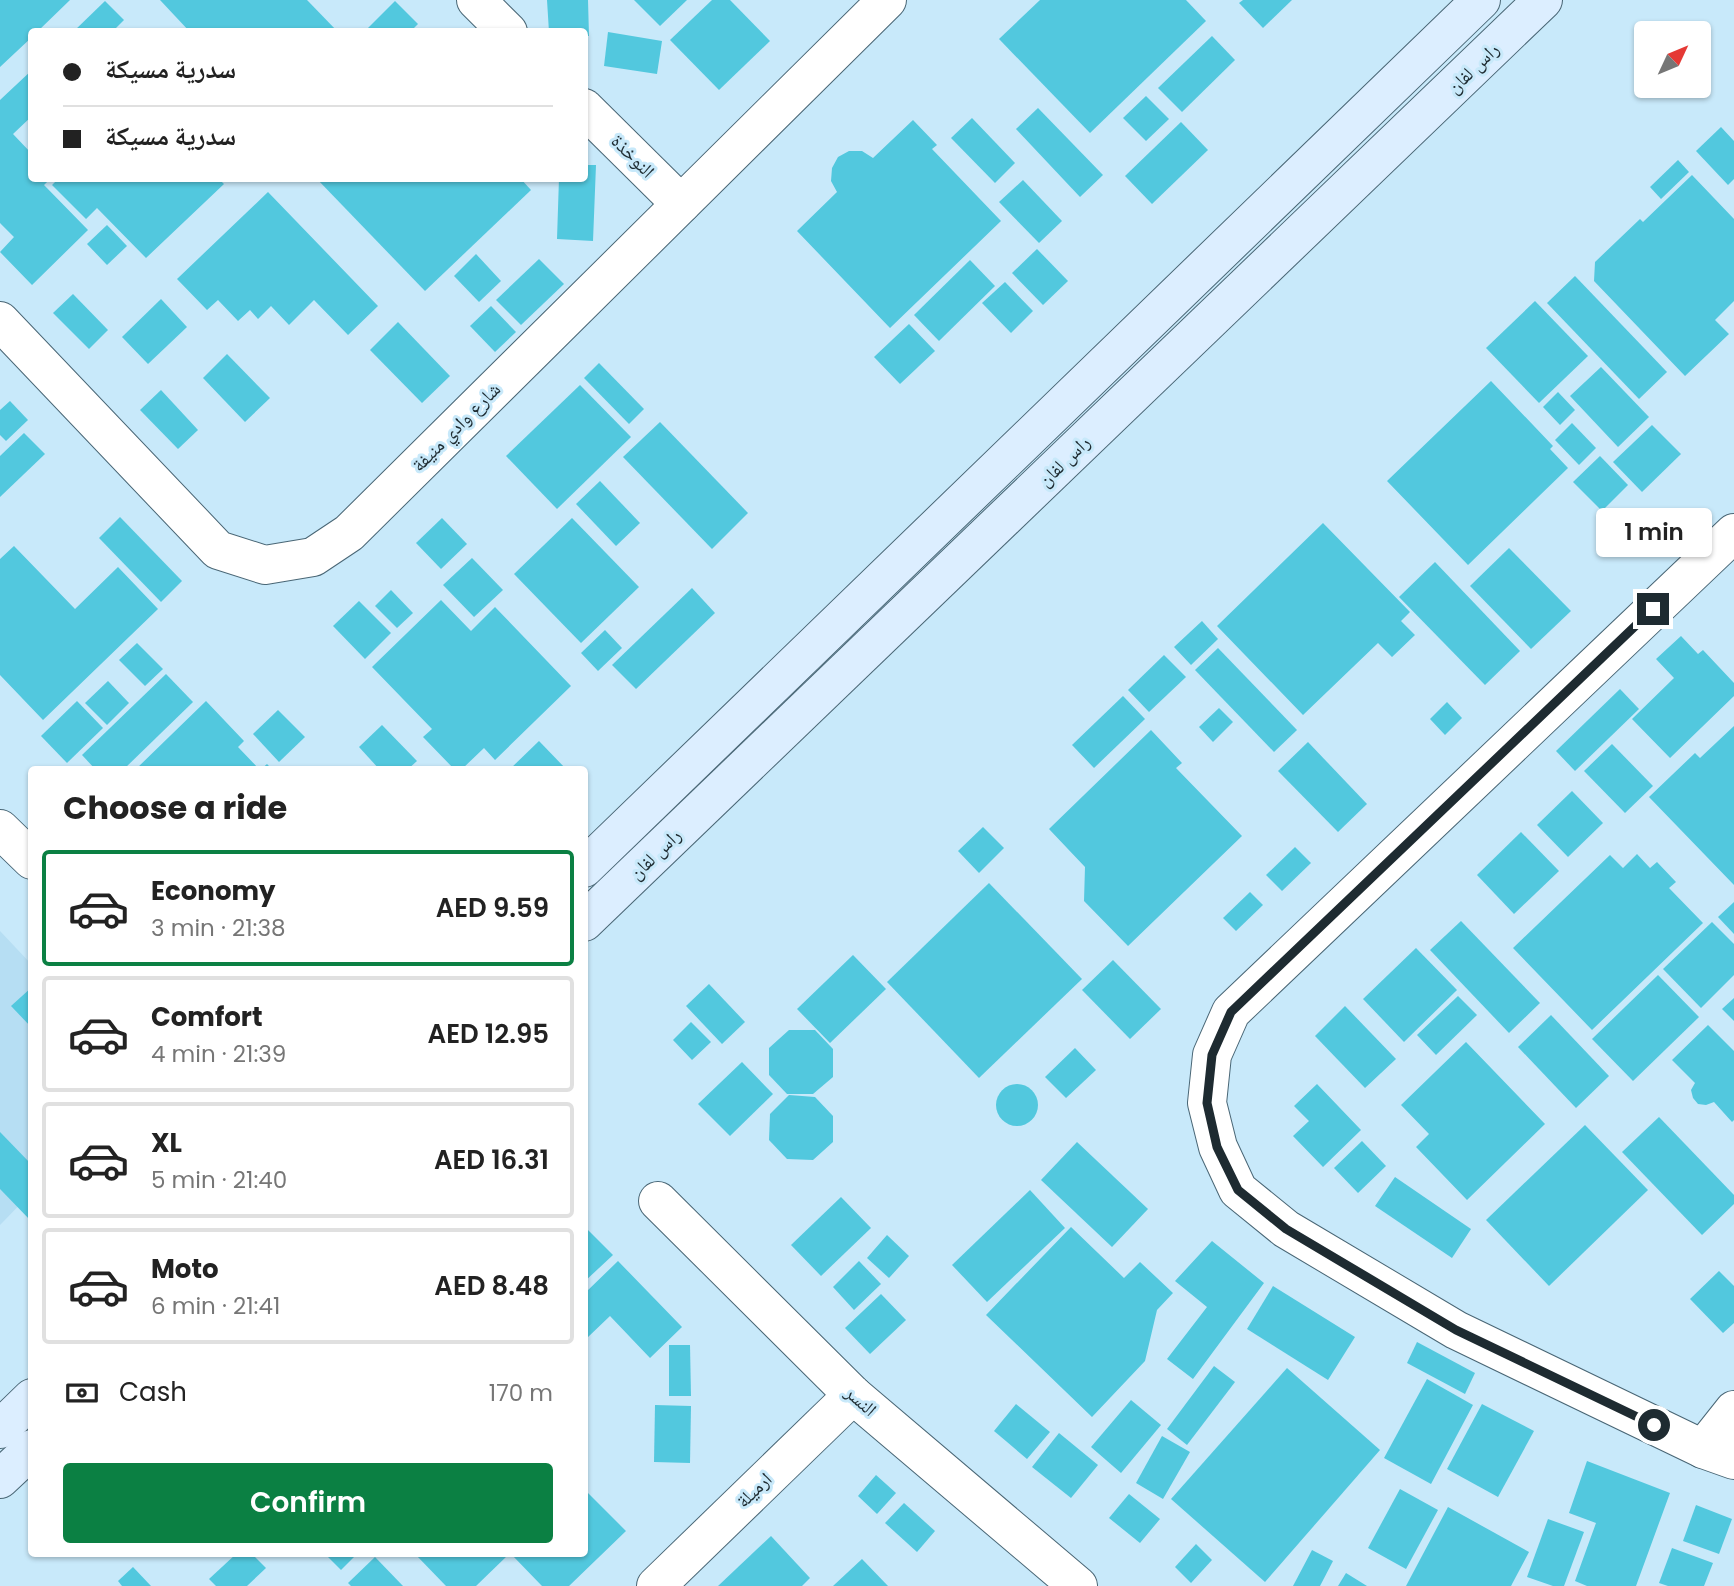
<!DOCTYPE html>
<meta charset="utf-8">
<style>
body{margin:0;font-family:Poppins,"Noto Naskh Arabic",sans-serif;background:#f6f6f6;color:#222;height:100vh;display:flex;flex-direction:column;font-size:26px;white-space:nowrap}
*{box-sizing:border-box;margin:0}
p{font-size:23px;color:#767676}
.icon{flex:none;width:38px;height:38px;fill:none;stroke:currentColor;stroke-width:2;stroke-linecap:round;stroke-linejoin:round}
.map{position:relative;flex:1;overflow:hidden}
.sheet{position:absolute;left:28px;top:766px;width:560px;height:791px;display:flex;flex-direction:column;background:#fff;border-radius:7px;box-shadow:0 2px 5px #0004}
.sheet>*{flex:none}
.top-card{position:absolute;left:28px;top:28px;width:560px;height:154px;border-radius:7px;box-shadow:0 2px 5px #0004;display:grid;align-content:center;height:154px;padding:0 35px;background:#fff}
.needle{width:46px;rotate:46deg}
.fabs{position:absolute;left:1634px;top:21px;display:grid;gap:14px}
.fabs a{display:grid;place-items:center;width:77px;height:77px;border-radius:7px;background:#fff;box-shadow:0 2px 5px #0004;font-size:35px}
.end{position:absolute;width:32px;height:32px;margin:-16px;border:9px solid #1e2b31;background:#fff;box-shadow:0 0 0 4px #fff}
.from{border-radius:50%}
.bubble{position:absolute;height:49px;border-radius:7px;background:#fff;box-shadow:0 2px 5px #0004;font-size:23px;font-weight:600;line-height:49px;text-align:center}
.top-card b{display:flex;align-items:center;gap:24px;height:66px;font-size:26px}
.top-card b+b{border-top:2px solid #e0e0e0}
.top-card i{width:18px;height:18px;background:#222}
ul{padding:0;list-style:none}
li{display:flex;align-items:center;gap:21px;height:116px;margin:0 14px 10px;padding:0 21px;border:4px solid #e0e0e0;border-radius:7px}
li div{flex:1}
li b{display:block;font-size:26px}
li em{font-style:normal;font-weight:600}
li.current{border-color:#0b8043}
li>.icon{width:63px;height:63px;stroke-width:1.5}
h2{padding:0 35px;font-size:32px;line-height:84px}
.pay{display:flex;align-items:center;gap:18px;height:77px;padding:0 35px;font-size:26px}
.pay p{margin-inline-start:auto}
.cta{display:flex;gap:14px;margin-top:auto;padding:14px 35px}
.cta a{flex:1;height:80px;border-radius:7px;background:#0b8043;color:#fff;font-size:28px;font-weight:600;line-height:80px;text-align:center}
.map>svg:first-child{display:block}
.built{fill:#b6def3}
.building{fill:#52c8de}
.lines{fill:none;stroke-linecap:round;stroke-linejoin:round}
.street-casing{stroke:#496675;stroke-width:40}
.secondary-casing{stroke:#496675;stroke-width:40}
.street{stroke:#fff;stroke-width:38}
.secondary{stroke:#dceeff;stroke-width:38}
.route{stroke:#1e2b31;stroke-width:9}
.labels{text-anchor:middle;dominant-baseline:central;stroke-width:6;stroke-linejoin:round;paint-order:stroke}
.street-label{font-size:19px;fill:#1e2b31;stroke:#c8e9fa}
</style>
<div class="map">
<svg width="1734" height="1586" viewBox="0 0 1734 1586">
<rect width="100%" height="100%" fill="#c8e9fa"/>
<!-- built -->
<path class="built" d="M 0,931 L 32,965 L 31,1193 L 0,1225 Z"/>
<!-- building -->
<g class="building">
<path d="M 0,0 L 70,0 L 37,32 L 32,32 L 32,37 L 0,67 Z"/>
<path d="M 160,0 L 307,0 L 338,32 L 190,32 Z"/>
<path d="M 547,0 L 588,0 L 589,36 L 584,36 L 584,32 L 549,32 Z"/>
<path d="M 634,0 L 687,0 L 660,26 Z"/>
<path d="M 712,0 L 730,0 L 770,41 L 719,90 L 670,40 Z"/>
<path d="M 1040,0 L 1186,0 L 1206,21 L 1090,133 L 999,39 Z"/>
<path d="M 1243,0 L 1292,0 L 1263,28 L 1239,3 Z"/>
<path d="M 105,1 L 124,20 L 112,32 L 73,32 Z"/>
<path d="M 395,1 L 418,24 L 410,32 L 364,32 Z"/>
<path d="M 608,32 L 662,41 L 657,74 L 604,66 Z"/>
<path d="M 1212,36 L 1235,60 L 1182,112 L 1158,88 Z"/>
<path d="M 32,70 L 32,116 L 13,134 L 32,154 L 32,178 L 51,178 L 44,185 L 88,230 L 32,285 L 0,252 L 14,237 L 0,223 L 0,100 Z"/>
<path d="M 1146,96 L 1169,119 L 1146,141 L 1123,118 Z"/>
<path d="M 1038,108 L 1103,175 L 1080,197 L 1016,129 Z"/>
<path d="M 972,118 L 1015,163 L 995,183 L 951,138 Z"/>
<path d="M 913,120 L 937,145 L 932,149 L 1001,221 L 890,328 L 797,231 L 837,192 L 831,181 L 832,168 L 838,157 L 849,151 L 862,151 L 873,158 Z"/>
<path d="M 1181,122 L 1208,150 L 1152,204 L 1125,176 Z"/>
<path d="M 1721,127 L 1734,141 L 1734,179 L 1728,185 L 1696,151 Z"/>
<path d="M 1678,160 L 1689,172 L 1661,199 L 1650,187 Z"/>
<path d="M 584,165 L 596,165 L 593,241 L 557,239 L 559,178 L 584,178 Z"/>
<path d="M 1692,175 L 1734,219 L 1734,301 L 1715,320 L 1729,334 L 1685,376 L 1594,281 L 1595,262 L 1640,219 L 1643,222 Z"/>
<path d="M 59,178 L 218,178 L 224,184 L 146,258 L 97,208 L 86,219 L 52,185 Z"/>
<path d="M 316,178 L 520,178 L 531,190 L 425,291 Z"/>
<path d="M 1023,180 L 1062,221 L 1039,243 L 999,202 Z"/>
<path d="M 268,192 L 378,306 L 348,335 L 314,300 L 289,325 L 271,306 L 258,319 L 250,310 L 238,321 L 218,300 L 207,310 L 177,279 Z"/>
<path d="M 107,225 L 127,246 L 107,265 L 87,244 Z"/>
<path d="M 1037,249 L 1068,281 L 1043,305 L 1012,273 Z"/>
<path d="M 476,254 L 501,281 L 479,302 L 454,276 Z"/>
<path d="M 539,259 L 564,284 L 521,325 L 496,300 Z"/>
<path d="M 970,260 L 995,286 L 939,341 L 914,315 Z"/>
<path d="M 1575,276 L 1667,372 L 1639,399 L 1547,303 Z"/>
<path d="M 1005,282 L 1033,311 L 1011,333 L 982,303 Z"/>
<path d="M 73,294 L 108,330 L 89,349 L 53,313 Z"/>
<path d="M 161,299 L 187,327 L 148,364 L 122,337 Z"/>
<path d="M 1535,301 L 1588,356 L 1539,403 L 1486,348 Z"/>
<path d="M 491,306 L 516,332 L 495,352 L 470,326 Z"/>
<path d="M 398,322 L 450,376 L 422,403 L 370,350 Z"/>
<path d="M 909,324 L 935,351 L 900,384 L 874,357 Z"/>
<path d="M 227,354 L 270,398 L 245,422 L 203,378 Z"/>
<path d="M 599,363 L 644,409 L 629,424 L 584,378 Z"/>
<path d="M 1601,367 L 1649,417 L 1618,447 L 1570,396 Z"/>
<path d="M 1491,381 L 1553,446 L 1550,449 L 1568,468 L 1468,565 L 1387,481 Z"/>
<path d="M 580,385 L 631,437 L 557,509 L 506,456 Z"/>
<path d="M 161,390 L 198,430 L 178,449 L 140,410 Z"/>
<path d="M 1558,392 L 1575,410 L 1560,425 L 1543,407 Z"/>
<path d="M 10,401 L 28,420 L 6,441 L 0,435 L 0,410 Z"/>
<path d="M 660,422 L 748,513 L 712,549 L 623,457 Z"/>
<path d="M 1572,423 L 1596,448 L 1579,465 L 1555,440 Z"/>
<path d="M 1652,425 L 1681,454 L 1642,492 L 1613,462 Z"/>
<path d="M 24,433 L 45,454 L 0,497 L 0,456 Z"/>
<path d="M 1600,456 L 1628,485 L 1602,511 L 1573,482 Z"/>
<path d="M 600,481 L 640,523 L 616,546 L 576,504 Z"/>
<path d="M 120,517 L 182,581 L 161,602 L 99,538 Z"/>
<path d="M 442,518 L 467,544 L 441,569 L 416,543 Z"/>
<path d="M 572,518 L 639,587 L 581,643 L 514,574 Z"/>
<path d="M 1323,523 L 1410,612 L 1401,621 L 1415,635 L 1392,657 L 1378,643 L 1303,715 L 1217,626 Z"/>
<path d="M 14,546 L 75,609 L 118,567 L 158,609 L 43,720 L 0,675 L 0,559 Z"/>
<path d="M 1509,548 L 1571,611 L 1531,649 L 1470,586 Z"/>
<path d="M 472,558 L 503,590 L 474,617 L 443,585 Z"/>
<path d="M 1435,562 L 1520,651 L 1485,685 L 1399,597 Z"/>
<path d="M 692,588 L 715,613 L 636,689 L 612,665 Z"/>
<path d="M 391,590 L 413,613 L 397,628 L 375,606 Z"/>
<path d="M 441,600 L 471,631 L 495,607 L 571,686 L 495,760 L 484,748 L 461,770 L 455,770 L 423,737 L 432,729 L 372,667 Z"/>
<path d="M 359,601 L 391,633 L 365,659 L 333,626 Z"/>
<path d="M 1202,621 L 1218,639 L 1191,665 L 1174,647 Z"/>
<path d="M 605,630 L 622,648 L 598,671 L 581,653 Z"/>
<path d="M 1681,636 L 1698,654 L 1703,650 L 1734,683 L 1734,696 L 1670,758 L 1632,719 L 1674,678 L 1656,659 Z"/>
<path d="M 137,643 L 163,669 L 145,686 L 119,660 Z"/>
<path d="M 1218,648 L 1297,730 L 1274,752 L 1195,670 Z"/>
<path d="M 1164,655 L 1186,677 L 1149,712 L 1128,690 Z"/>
<path d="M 166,674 L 193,702 L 123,770 L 96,770 L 82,755 Z"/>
<path d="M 108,681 L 129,703 L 107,725 L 85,703 Z"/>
<path d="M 1620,689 L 1639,709 L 1575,771 L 1556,751 Z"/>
<path d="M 1123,696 L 1145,719 L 1094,768 L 1072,745 Z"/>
<path d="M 77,701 L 103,728 L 67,763 L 41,736 Z"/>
<path d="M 206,701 L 244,741 L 238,747 L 260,770 L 267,764 L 273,770 L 135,770 Z"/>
<path d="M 1447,702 L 1462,718 L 1445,735 L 1430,719 Z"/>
<path d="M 1219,708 L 1233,722 L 1213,742 L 1199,727 Z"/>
<path d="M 278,710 L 305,737 L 279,762 L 253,734 Z"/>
<path d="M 382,725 L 417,761 L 407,770 L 380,770 L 359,747 Z"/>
<path d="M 1734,726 L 1734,885 L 1649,797 L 1695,753 L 1700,758 Z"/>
<path d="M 1151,730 L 1182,763 L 1176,768 L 1242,836 L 1128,946 L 1084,901 L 1085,867 L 1049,829 Z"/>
<path d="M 539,741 L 567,770 L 509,770 Z"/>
<path d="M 1308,742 L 1367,804 L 1338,832 L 1278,771 Z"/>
<path d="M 1612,744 L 1653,786 L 1625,813 L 1584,771 Z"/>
<path d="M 1572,791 L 1603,823 L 1568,857 L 1537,825 Z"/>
<path d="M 983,827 L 1004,848 L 979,873 L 958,851 Z"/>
<path d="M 1521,832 L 1559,871 L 1514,914 L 1477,875 Z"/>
<path d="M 1295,847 L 1311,863 L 1282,891 L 1266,875 Z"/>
<path d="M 1637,854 L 1650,868 L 1657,862 L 1676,882 L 1669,888 L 1703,923 L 1592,1030 L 1513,948 L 1610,855 L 1623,868 Z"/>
<path d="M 989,883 L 1082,979 L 979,1078 L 887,982 Z"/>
<path d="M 1250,892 L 1263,905 L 1236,931 L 1223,918 Z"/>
<path d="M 1734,902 L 1734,934 L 1718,917 Z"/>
<path d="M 1461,921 L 1540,1003 L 1509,1033 L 1430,950 Z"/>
<path d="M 1712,922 L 1734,944 L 1734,975 L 1701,1008 L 1663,969 Z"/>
<path d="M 1416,948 L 1457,990 L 1404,1042 L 1363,999 Z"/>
<path d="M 853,955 L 886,989 L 830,1043 L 797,1009 Z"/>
<path d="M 1113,960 L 1161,1009 L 1130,1039 L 1082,990 Z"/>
<path d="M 1658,975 L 1699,1017 L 1633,1081 L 1592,1039 Z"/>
<path d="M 709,984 L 745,1022 L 722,1044 L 686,1006 Z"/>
<path d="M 32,987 L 32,1028 L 11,1006 Z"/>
<path d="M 1458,996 L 1477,1015 L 1436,1055 L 1417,1035 Z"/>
<path d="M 1734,998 L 1734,1021 L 1722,1009 Z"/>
<path d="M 1345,1006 L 1396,1059 L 1365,1088 L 1315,1036 Z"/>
<path d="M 1551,1015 L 1609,1076 L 1576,1108 L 1518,1047 Z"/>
<path d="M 691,1022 L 711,1042 L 692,1060 L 673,1040 Z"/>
<path d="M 1708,1025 L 1734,1051 L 1734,1120 L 1732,1122 L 1714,1102 L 1706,1105 L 1698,1104 L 1693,1098 L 1691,1090 L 1695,1083 L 1672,1060 Z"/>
<path d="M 789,1030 L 815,1030 L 833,1049 L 833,1077 L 813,1094 L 787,1094 L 769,1075 L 769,1048 Z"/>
<path d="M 1466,1042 L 1545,1124 L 1467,1200 L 1416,1147 L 1429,1134 L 1401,1105 Z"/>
<path d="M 1075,1048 L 1096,1070 L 1066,1098 L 1045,1077 Z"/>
<path d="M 742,1062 L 773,1094 L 730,1136 L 698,1104 Z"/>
<circle cx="1017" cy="1105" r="21"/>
<path d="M 1317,1084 L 1361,1130 L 1323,1167 L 1293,1136 L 1309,1121 L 1294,1106 Z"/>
<path d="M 789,1095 L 815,1097 L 833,1116 L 833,1142 L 813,1160 L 787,1159 L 769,1140 L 770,1114 Z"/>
<path d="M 1659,1117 L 1734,1195 L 1734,1204 L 1702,1235 L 1622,1152 Z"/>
<path d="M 1585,1125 L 1648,1190 L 1549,1286 L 1486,1220 Z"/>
<path d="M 0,1132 L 32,1165 L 32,1222 L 0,1189 Z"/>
<path d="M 1362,1141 L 1386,1166 L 1358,1193 L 1334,1168 Z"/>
<path d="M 1077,1142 L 1148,1209 L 1112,1247 L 1041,1180 Z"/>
<path d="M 1395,1177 L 1471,1229 L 1452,1258 L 1375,1206 Z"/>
<path d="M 1030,1190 L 1065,1228 L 987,1302 L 952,1265 Z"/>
<path d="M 841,1197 L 871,1228 L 821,1276 L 791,1245 Z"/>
<path d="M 584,1226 L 613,1255 L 584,1282 Z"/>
<path d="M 1071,1227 L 1124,1278 L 1140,1262 L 1173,1293 L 1157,1310 L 1145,1361 L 1092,1417 L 986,1315 Z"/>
<path d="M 887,1235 L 909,1256 L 889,1278 L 867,1258 Z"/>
<path d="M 1212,1241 L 1264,1283 L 1193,1379 L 1167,1359 L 1207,1307 L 1175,1281 Z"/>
<path d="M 618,1261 L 682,1327 L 650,1358 L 610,1316 L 587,1338 L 584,1336 L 584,1294 Z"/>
<path d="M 859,1261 L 881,1284 L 854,1310 L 833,1287 Z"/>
<path d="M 1719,1271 L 1734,1286 L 1734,1323 L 1723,1333 L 1690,1299 Z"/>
<path d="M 1273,1286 L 1355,1337 L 1328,1380 L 1247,1329 Z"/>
<path d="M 881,1294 L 906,1320 L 870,1354 L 845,1328 Z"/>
<path d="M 1417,1342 L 1475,1373 L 1465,1394 L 1407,1363 Z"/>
<path d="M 669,1345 L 690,1345 L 691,1396 L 669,1396 Z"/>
<path d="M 1214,1366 L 1235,1382 L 1187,1445 L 1167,1429 Z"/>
<path d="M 1287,1368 L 1380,1450 L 1265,1582 L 1171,1499 Z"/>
<path d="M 1427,1379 L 1473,1405 L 1431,1484 L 1384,1458 Z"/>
<path d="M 1131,1400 L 1161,1425 L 1121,1473 L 1091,1447 Z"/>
<path d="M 1016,1404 L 1050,1432 L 1027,1459 L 994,1431 Z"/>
<path d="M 1482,1404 L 1534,1431 L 1498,1497 L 1447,1469 Z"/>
<path d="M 655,1405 L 691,1406 L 690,1463 L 654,1462 Z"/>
<path d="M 1059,1433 L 1098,1465 L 1071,1498 L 1032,1467 Z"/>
<path d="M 1162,1436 L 1190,1452 L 1163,1499 L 1136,1483 Z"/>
<path d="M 1587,1461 L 1670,1493 L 1636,1586 L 1587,1586 L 1575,1581 L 1596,1523 L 1569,1513 Z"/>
<path d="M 876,1475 L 896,1493 L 877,1514 L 858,1496 Z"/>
<path d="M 584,1489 L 626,1531 L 569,1586 L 542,1586 L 511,1554 L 584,1554 Z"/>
<path d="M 1400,1489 L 1438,1510 L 1406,1569 L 1368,1548 Z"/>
<path d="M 1129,1494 L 1160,1519 L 1140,1543 L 1109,1518 Z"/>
<path d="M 904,1503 L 935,1531 L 917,1552 L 885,1523 Z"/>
<path d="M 1696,1505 L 1732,1519 L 1719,1554 L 1683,1541 Z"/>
<path d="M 1448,1507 L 1529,1552 L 1511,1586 L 1406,1586 Z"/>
<path d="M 1548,1519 L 1584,1532 L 1564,1586 L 1553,1586 L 1527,1577 Z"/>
<path d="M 771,1536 L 810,1578 L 802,1586 L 718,1586 Z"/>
<path d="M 1196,1544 L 1212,1560 L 1191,1583 L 1175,1567 Z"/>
<path d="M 1672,1548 L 1713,1563 L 1704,1586 L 1668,1586 L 1659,1583 Z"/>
<path d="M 1312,1550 L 1333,1561 L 1320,1586 L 1293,1586 Z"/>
<path d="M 236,1554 L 252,1554 L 266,1568 L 247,1586 L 216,1586 L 209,1579 Z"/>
<path d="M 325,1554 L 357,1554 L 341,1570 Z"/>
<path d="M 415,1554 L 505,1554 L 507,1556 L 476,1586 L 446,1586 Z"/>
<path d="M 375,1557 L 403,1586 L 351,1586 L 348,1583 Z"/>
<path d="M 862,1559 L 888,1586 L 833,1586 Z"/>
<path d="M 133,1567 L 151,1586 L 122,1586 L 118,1581 Z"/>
<path d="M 1346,1573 L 1367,1586 L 1338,1586 Z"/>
</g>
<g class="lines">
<!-- street casing -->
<g class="street-casing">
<g id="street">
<path d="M 476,0 L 508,32"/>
<path d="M 584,108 L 681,204"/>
<path d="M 0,321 L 218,550 L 265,565 L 313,557 L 349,533 L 887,0"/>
<path d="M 1734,533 L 1231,1012 L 1212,1055 L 1207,1103 L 1218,1147 L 1238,1190 L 1286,1229 L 1456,1330 L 1703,1449 L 1734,1460"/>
<path d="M 0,829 L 32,860"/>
<path d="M 658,1201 L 853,1395 L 1078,1586"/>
<path d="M 1703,1449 L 1734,1410"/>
<path d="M 656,1586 L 853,1395"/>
</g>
</g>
<!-- secondary casing -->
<g class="secondary-casing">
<g id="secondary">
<path d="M 584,868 L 1481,0"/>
<path d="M 584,922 L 1543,0"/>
<path d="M 0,1429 L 32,1398"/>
<path d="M 0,1479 L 32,1449"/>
</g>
</g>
<!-- street -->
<use href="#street" class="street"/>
<!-- secondary -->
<use href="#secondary" class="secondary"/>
</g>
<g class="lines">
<!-- route -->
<path class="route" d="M 1653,609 L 1231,1012 L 1212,1055 L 1207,1103 L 1217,1147 L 1238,1190 L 1286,1229 L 1456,1330 L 1654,1425"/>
</g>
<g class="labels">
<!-- street labels -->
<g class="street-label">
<text transform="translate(1473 68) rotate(-44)">راس لفان</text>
<text transform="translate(633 156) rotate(45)">النوخذة</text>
<text transform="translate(456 427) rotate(-45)">شارع وادي منيفة</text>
<text transform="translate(1064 461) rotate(-44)">راس لفان</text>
<text transform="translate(655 854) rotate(-44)">راس لفان</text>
<text transform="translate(861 1401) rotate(42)">النسر</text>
<text transform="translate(754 1490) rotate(-44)">ارميلة</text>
</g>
</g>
</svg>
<div class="fabs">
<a><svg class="needle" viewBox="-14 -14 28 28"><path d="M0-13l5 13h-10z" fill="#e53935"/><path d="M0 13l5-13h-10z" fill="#767676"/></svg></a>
</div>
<i class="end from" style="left:1654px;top:1425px"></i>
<i class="end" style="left:1653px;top:609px"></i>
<div class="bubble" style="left:1596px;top:508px;width:116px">1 min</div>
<div class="top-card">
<b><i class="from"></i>سدرية مسيكة</b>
<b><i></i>سدرية مسيكة</b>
</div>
<section class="sheet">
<h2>Choose a ride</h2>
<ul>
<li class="current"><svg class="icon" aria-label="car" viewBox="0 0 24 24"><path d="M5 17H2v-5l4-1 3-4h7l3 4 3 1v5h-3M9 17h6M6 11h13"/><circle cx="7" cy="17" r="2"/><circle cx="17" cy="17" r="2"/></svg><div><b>Economy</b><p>3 min · 21:38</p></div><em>AED 9.59</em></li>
<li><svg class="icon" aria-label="car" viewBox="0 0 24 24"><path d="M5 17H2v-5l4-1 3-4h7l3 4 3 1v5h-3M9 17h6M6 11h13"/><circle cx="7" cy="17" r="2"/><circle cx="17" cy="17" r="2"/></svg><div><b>Comfort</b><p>4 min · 21:39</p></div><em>AED 12.95</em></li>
<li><svg class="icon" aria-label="car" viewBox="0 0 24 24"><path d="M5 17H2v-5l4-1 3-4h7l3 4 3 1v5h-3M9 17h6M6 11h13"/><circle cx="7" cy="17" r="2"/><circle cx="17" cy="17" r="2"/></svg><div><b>XL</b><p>5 min · 21:40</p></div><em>AED 16.31</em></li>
<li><svg class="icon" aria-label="car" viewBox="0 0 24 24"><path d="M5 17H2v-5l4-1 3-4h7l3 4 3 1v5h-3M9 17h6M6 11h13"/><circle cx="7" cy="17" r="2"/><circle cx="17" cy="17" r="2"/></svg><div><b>Moto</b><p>6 min · 21:41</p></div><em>AED 8.48</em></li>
</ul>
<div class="pay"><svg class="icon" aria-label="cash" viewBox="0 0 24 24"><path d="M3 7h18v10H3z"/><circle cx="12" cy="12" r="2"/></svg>Cash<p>170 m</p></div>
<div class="cta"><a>Confirm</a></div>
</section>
</div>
